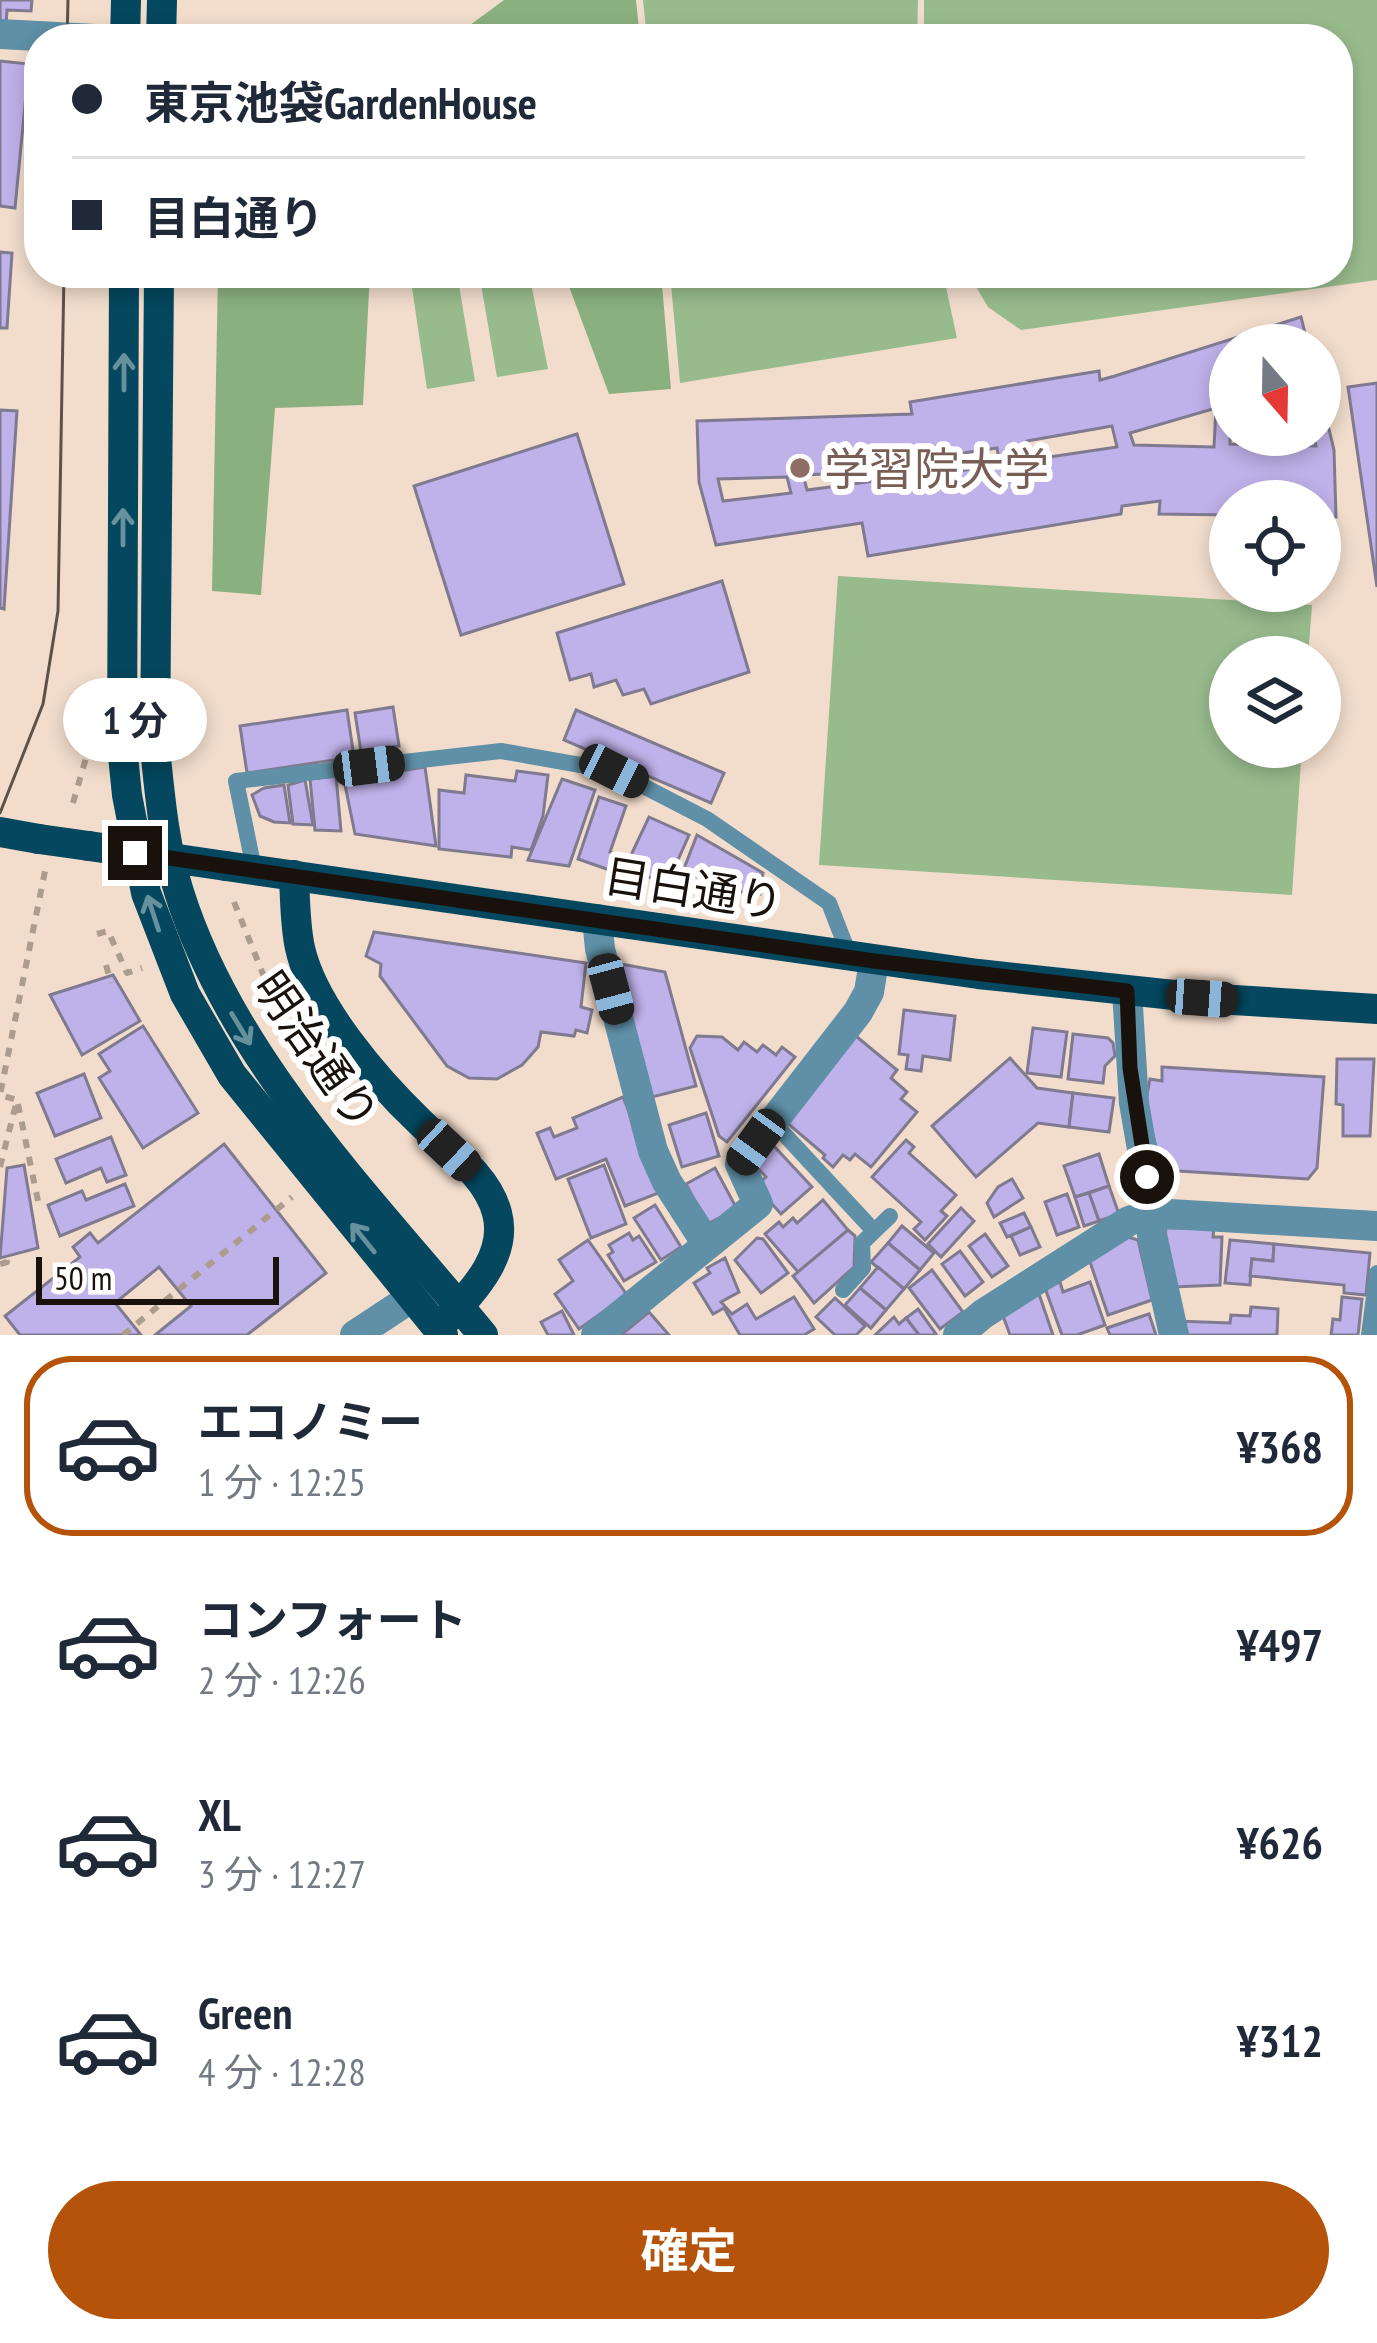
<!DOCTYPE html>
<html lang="ja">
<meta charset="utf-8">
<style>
body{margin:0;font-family:"PT Sans Narrow","Noto Sans JP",sans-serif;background:#f6f6f7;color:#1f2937;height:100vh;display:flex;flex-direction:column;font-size:45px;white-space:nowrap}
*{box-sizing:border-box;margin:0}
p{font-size:39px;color:#747a83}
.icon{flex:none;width:66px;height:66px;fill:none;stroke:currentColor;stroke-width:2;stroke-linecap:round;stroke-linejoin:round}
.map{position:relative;height:1335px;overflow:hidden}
.drawer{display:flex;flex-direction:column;background:#fff;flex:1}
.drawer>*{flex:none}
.top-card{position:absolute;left:24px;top:24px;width:1329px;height:264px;border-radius:48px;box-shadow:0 6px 18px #0003;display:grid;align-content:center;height:264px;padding:0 48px;background:#fff}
.needle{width:78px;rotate:160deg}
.controls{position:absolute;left:1209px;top:324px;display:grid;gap:24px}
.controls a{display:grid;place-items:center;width:132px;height:132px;border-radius:50%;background:#fff;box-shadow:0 6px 18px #0003;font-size:60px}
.scale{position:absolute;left:36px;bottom:30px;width:243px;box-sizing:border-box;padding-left:12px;border:6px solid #19120c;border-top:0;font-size:33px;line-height:42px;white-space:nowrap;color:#19120c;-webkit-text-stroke:9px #fff;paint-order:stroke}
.end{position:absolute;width:54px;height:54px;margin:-27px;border:15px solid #19120c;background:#fff;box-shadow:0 0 0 6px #fff}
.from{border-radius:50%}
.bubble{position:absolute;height:84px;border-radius:42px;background:#fff;box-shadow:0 6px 18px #0003;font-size:39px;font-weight:700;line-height:84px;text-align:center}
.car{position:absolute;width:36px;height:72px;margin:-36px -18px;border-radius:15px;box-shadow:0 0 9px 3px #0007;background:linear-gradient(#222 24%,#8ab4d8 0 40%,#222 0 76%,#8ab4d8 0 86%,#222 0)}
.top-card b{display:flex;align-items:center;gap:42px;height:114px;font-size:45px}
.top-card b+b{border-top:3px solid #e0e1e3}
.top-card i{width:30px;height:30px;background:#1f2937}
ul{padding:21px 0 0;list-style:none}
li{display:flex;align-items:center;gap:36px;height:180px;margin:0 24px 18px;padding:0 24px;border:6px solid transparent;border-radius:48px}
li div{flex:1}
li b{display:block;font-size:45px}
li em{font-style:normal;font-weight:700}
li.current{border-color:#b45309}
li>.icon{width:108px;height:108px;stroke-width:1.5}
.button{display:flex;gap:24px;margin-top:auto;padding:24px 48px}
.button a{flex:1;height:138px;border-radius:72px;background:#b45309;color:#fff;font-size:48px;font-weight:700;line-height:138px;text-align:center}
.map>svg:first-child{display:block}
.green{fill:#98bb8d}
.forest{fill:#8ab07f}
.building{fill:#bfb1e9;stroke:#7f7a90;stroke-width:3;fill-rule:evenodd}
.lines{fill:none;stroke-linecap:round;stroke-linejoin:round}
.path{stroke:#ac9c8e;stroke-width:6;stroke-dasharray:9 9;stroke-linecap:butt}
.service{stroke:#5f90a7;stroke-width:16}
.minor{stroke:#5f90a7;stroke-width:30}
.primary{stroke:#04475e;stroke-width:30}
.tram{stroke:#5d5248;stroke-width:3}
.primary-bridge{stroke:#04475e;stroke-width:30}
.oneway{stroke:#68919e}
.route{stroke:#19120c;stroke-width:15}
.education-dot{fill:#8d6e63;stroke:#fff;stroke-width:4.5}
.labels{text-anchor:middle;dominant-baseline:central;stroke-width:12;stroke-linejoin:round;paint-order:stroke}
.education-label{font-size:45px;fill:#785e54;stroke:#fff;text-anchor:start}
.street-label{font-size:45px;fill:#19120c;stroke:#fff}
</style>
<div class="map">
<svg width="1377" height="1335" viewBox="0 0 1377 1335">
<rect width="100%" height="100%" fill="#f2ddcc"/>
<!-- green -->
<g class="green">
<path d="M 643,0 L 918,0 L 917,39 L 647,39 Z"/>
<path d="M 924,0 L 1377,0 L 1377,280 L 1021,330 L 988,307 L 968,273 L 1338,273 L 1338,39 L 924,39 Z"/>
<path d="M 457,273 L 475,381 L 427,389 L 410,274 Z"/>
<path d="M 479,273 L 529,273 L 548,369 L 497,377 Z"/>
<path d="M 670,273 L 943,273 L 957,338 L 680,383 Z"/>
<path d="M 838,576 L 1312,605 L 1308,657 L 1230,657 L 1230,747 L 1302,747 L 1292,895 L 819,865 Z"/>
</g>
<!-- forest -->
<g class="forest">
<path d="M 504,0 L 636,0 L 640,39 L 451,39 Z"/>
<path d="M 218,273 L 370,273 L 363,405 L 275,408 L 261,595 L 212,591 Z"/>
<path d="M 564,273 L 661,273 L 671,389 L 609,394 Z"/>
</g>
<!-- building -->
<g class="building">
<path d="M 0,0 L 32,0 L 31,11 L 7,10 L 6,26 L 0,26 Z"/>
<path d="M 0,61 L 29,64 L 15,208 L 0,206 Z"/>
<path d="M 0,252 L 12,253 L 7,328 L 0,328 Z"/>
<path d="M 1301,317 L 1308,345 L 1230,345 L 1230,444 L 1316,446 L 1314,435 L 1320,435 L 1320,392 L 1334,450 L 1336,517 L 1320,517 L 1320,501 L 1230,501 L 1230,515 L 1159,514 L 1160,501 L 1122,506 L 1121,514 L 868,556 L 862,523 L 716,545 L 699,482 L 697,421 L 912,414 L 910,402 L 1099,371 L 1100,380 L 1115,376 ZM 1216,408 L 1214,447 L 1134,445 L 1130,433 ZM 1112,426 L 1117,447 L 1029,460 L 1027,441 ZM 997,448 L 1000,465 L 910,478 L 909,461 ZM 895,471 L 897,478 L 807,490 L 803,475 ZM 787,477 L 791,493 L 723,501 L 718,479 Z"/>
<path d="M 1377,383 L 1377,587 L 1348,387 Z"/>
<path d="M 0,410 L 17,411 L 4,609 L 0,608 Z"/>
<path d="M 577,434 L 624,584 L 461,635 L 414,486 Z"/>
<path d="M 722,581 L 749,672 L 651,704 L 644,689 L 623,695 L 616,680 L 594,687 L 591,674 L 570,680 L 557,633 Z"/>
<path d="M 393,707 L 399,746 L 361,752 L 355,713 Z"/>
<path d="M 347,710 L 354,757 L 247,773 L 240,726 Z"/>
<path d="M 576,710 L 724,773 L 711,803 L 564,740 Z"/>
<path d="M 425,767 L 436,846 L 355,834 L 344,780 Z"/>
<path d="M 517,771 L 548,775 L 543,816 L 531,850 L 512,847 L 511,857 L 439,849 L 439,790 L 464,793 L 466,775 L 515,781 Z"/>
<path d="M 336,776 L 341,831 L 315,830 L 310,779 Z"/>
<path d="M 562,779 L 595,790 L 569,866 L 528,860 Z"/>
<path d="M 305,780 L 313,825 L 293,824 L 288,785 Z"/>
<path d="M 284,785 L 290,823 L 274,822 L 260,816 L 252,795 L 264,788 Z"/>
<path d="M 599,797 L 626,806 L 610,852 L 624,856 L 618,873 L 578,859 Z"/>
<path d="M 649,817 L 689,835 L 669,880 L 622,874 Z"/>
<path d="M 697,835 L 763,873 L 760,894 L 678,884 Z"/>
<path d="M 374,932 L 586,963 L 581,1007 L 592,1010 L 587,1033 L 576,1030 L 574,1036 L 541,1032 L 538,1047 L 522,1065 L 497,1079 L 469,1078 L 447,1066 L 380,976 L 381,964 L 366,956 Z"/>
<path d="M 610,962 L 665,972 L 696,1086 L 648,1098 Z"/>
<path d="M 113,975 L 140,1021 L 82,1055 L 50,995 Z"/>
<path d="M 904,1010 L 955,1016 L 950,1060 L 923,1056 L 921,1071 L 906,1069 L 908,1055 L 899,1054 Z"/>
<path d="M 143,1026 L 198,1113 L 143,1148 L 99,1078 L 110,1071 L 99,1054 Z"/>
<path d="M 1033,1028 L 1067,1032 L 1061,1077 L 1027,1073 Z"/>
<path d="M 851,1032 L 897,1070 L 891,1078 L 907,1092 L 901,1099 L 917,1112 L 871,1167 L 855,1154 L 850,1160 L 843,1155 L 833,1167 L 823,1158 L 825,1155 L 779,1116 Z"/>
<path d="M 1073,1034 L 1108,1038 L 1113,1043 L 1115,1056 L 1105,1066 L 1103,1083 L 1068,1079 Z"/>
<path d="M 697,1036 L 722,1037 L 738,1050 L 744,1042 L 757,1052 L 763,1045 L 776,1055 L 782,1047 L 795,1057 L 727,1142 L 719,1136 L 690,1048 Z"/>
<path d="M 1010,1058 L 1037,1088 L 1073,1093 L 1069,1127 L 1038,1123 L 976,1177 L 932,1126 Z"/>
<path d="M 1337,1059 L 1374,1059 L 1370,1136 L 1343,1136 L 1343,1105 L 1336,1104 Z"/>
<path d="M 1162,1067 L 1324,1077 L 1317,1168 L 1308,1179 L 1162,1170 L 1145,1105 L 1150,1079 L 1162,1081 Z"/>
<path d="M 84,1074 L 101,1118 L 55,1136 L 37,1093 Z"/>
<path d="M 1073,1093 L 1114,1098 L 1109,1132 L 1069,1127 Z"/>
<path d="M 623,1097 L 661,1192 L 625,1206 L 606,1159 L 556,1179 L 537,1133 L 550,1128 L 554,1137 L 577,1128 L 573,1118 Z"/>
<path d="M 706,1113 L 719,1156 L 682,1167 L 669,1125 Z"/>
<path d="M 111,1137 L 126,1175 L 107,1182 L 101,1168 L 66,1183 L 56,1159 Z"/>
<path d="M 906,1140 L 914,1147 L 909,1153 L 956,1195 L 941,1211 L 947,1216 L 925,1240 L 914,1229 L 921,1222 L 872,1177 Z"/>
<path d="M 224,1144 L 326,1273 L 247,1335 L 155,1335 L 191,1306 L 159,1267 L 115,1303 L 141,1335 L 20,1335 L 5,1316 L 80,1257 L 73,1247 L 90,1233 L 98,1243 Z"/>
<path d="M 772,1144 L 812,1187 L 781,1214 L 756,1186 L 766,1177 L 752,1162 Z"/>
<path d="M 1099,1154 L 1109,1186 L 1075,1197 L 1064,1166 Z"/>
<path d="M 24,1165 L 38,1248 L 0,1258 L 7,1168 Z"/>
<path d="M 604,1165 L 626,1224 L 591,1238 L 568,1179 Z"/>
<path d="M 715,1168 L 737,1209 L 707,1224 L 686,1184 Z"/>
<path d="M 1012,1179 L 1023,1198 L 994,1217 L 987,1203 L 998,1187 Z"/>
<path d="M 125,1184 L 134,1206 L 60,1236 L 48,1205 L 82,1191 L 86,1200 Z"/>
<path d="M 1109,1186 L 1119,1214 L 1099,1221 L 1089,1193 Z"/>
<path d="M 1089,1193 L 1099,1221 L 1084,1226 L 1075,1197 Z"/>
<path d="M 1067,1194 L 1079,1227 L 1057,1235 L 1045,1202 Z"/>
<path d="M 823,1200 L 848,1230 L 799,1273 L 765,1234 L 779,1222 L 783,1227 L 793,1218 L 797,1223 Z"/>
<path d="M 655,1205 L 681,1247 L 661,1260 L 634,1218 Z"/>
<path d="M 961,1208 L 974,1221 L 941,1257 L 928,1244 Z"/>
<path d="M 1024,1213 L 1031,1227 L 1007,1237 L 1000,1223 Z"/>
<path d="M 902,1226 L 934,1253 L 920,1270 L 888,1243 Z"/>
<path d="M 1031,1227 L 1040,1247 L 1020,1255 L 1011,1236 Z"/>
<path d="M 1162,1228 L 1214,1228 L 1213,1237 L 1222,1237 L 1220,1285 L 1173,1287 Z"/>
<path d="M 848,1230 L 855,1236 L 854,1267 L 814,1303 L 793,1276 Z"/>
<path d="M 629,1233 L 633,1240 L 639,1236 L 656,1262 L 624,1281 L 608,1255 L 613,1252 L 609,1245 Z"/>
<path d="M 985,1234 L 1008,1266 L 992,1277 L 969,1246 Z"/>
<path d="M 1128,1237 L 1138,1240 L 1152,1300 L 1108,1315 L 1088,1256 Z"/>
<path d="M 757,1238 L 763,1239 L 788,1273 L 761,1293 L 735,1260 Z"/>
<path d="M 588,1240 L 627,1295 L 579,1329 L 555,1294 L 573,1281 L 559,1260 Z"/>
<path d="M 1230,1240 L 1274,1244 L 1273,1261 L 1252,1259 L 1250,1285 L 1225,1283 Z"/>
<path d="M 888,1243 L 920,1270 L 904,1289 L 871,1262 Z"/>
<path d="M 1274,1244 L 1370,1253 L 1366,1295 L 1344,1293 L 1344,1285 L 1250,1276 L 1252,1259 L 1273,1261 Z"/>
<path d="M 960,1251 L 983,1282 L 965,1296 L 942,1264 Z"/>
<path d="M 725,1258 L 739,1292 L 721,1302 L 732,1314 L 747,1304 L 756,1319 L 794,1297 L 814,1329 L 804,1335 L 740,1335 L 724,1308 L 713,1314 L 694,1283 L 710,1273 L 707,1268 Z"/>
<path d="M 878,1267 L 904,1289 L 886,1310 L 860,1288 Z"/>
<path d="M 932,1270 L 963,1312 L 940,1329 L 909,1288 Z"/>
<path d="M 1060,1282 L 1063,1292 L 1090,1282 L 1105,1325 L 1077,1335 L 1062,1335 L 1045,1288 Z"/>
<path d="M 860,1288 L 886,1310 L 871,1328 L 845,1305 Z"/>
<path d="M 1039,1294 L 1053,1335 L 1010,1335 L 1002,1313 Z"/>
<path d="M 1342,1297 L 1362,1299 L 1358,1335 L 1331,1335 L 1333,1319 L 1340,1320 Z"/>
<path d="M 835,1298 L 865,1326 L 856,1335 L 835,1335 L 816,1317 Z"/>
<path d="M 1251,1307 L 1278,1309 L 1277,1335 L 1180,1335 L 1177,1321 L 1230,1323 L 1231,1315 L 1250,1316 Z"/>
<path d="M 918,1309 L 936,1334 L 934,1335 L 919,1335 L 906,1318 Z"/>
<path d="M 562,1311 L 574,1335 L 548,1335 L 541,1322 Z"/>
<path d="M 649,1312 L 669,1335 L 621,1335 Z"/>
<path d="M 1149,1314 L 1156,1335 L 1110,1335 L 1107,1328 Z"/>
<path d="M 894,1317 L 899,1324 L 906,1318 L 919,1335 L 875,1335 Z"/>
</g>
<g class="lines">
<!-- path -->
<g class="path">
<path d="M 73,803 L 90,744"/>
<path d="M 234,902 L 265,979 L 256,989"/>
<path d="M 97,934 L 108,931 L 127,973 L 142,968"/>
<path d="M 106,965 L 111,983"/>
<path d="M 18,1104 L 39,1206"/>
<path d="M 0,1167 L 17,1100 L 0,1095 L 45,871"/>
<path d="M 0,1264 L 7,1262 L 4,1252"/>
<path d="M 123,1335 L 292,1197"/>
</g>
<!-- service -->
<g class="service">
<path d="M 254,869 L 236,781 L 501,751 L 614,771 L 707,819 L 829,903 L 850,957"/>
<path d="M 772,1121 L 874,1231"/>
<path d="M 843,1290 L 863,1268 L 862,1243 L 890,1216"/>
<path d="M 1369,1335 L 1377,1273"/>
</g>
<!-- minor -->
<g class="minor">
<path d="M 0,34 L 95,39"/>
<path d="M 597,919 L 600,949 L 653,1151 L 667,1182 L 707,1244"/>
<path d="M 1127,991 L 1134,1103 L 1153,1213 L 1152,1235 L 1174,1335"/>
<path d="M 355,1335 L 411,1298"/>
<path d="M 596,1335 L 758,1204 L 740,1164 L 858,1012 L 869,992 L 874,961"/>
<path d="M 958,1335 L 983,1314 L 1129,1221 L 1153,1213 L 1377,1226"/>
</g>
<!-- primary -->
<g class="primary">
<path d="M 125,39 L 126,0"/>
<path d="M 161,39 L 162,0"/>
<path d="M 124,273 L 122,746 L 127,795 L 146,893 L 185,994 L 232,1075 L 443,1335"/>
<path d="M 159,273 L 155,748 C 160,796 164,845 179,892 C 232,1061 372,1200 483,1335"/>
<path d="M 39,839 L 89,846"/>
<path d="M 226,866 L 978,974 L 1202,998 L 1377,1009"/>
<path d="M 294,875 C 295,899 295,925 300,948 C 313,1007 377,1081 420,1122 C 446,1148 487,1174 497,1213 C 508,1254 475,1289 449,1317"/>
</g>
<!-- tram -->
<g class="tram">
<path d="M 67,39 L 68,0"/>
<path d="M 0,813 L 43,704 L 58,611 L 64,273"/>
</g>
<!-- primary-bridge -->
<g class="primary-bridge">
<path d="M 0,832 L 39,839"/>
<path d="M 89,846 L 226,866"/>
</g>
</g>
<!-- one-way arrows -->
<defs><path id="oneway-shaft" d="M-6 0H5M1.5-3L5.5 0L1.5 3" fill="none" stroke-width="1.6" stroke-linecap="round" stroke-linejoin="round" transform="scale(3)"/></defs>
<g class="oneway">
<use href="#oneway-shaft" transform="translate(124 372) rotate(-90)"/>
<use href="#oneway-shaft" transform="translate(123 527) rotate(-90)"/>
<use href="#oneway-shaft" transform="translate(153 913) rotate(-108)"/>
<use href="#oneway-shaft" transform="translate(241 1029) rotate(59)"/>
<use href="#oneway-shaft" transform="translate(363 1238) rotate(-129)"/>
</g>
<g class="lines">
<!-- route -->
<path class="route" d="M 135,853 L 874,961 L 1127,991 L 1130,1068 L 1147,1177"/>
</g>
<!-- markers -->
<circle class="education-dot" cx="800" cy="468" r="12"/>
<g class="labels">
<!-- education labels -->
<g class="education-label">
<text x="824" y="468">学習院大学</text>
</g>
<!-- street labels -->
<g class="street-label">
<text transform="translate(694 888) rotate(9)">目白通り</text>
<text transform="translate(317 1050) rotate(55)">明治通り</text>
</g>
</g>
</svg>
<div class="controls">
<a><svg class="needle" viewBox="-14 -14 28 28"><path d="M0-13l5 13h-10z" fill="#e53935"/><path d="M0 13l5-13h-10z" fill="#747a83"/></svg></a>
<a><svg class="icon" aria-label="locate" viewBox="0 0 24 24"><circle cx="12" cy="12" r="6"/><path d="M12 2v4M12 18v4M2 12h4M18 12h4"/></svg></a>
<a><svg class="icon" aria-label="layers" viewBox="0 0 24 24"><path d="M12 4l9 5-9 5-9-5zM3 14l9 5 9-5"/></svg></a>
</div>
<div class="scale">50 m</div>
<i class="end from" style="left:1147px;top:1177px"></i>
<i class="end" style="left:135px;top:853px"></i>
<div class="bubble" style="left:63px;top:678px;width:144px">1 分</div>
<i class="car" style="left:369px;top:766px;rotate:83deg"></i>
<i class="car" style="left:614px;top:771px;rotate:117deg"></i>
<i class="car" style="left:611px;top:989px;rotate:165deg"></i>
<i class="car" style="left:1202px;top:998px;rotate:94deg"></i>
<i class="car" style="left:756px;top:1142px;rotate:216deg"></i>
<i class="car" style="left:449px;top:1150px;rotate:133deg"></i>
<div class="top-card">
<b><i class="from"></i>東京池袋GardenHouse</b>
<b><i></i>目白通り</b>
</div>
</div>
<section class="drawer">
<ul>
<li class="current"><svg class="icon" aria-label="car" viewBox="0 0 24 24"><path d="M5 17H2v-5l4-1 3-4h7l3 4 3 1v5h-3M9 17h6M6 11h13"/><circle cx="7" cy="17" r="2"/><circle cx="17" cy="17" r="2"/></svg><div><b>エコノミー</b><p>1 分 · 12:25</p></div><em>¥368</em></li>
<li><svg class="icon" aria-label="car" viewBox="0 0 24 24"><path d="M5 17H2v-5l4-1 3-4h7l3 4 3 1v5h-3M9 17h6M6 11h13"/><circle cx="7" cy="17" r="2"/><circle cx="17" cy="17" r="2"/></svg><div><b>コンフォート</b><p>2 分 · 12:26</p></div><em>¥497</em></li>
<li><svg class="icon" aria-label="car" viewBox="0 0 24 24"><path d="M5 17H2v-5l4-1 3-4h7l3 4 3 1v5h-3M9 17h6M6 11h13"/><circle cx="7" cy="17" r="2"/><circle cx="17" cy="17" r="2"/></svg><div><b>XL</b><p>3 分 · 12:27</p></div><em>¥626</em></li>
<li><svg class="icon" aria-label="car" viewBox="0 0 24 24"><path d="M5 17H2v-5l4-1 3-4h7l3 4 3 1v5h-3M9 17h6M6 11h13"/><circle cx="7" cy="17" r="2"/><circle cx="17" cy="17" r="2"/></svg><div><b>Green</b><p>4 分 · 12:28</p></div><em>¥312</em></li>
</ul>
<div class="button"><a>確定</a></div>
</section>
